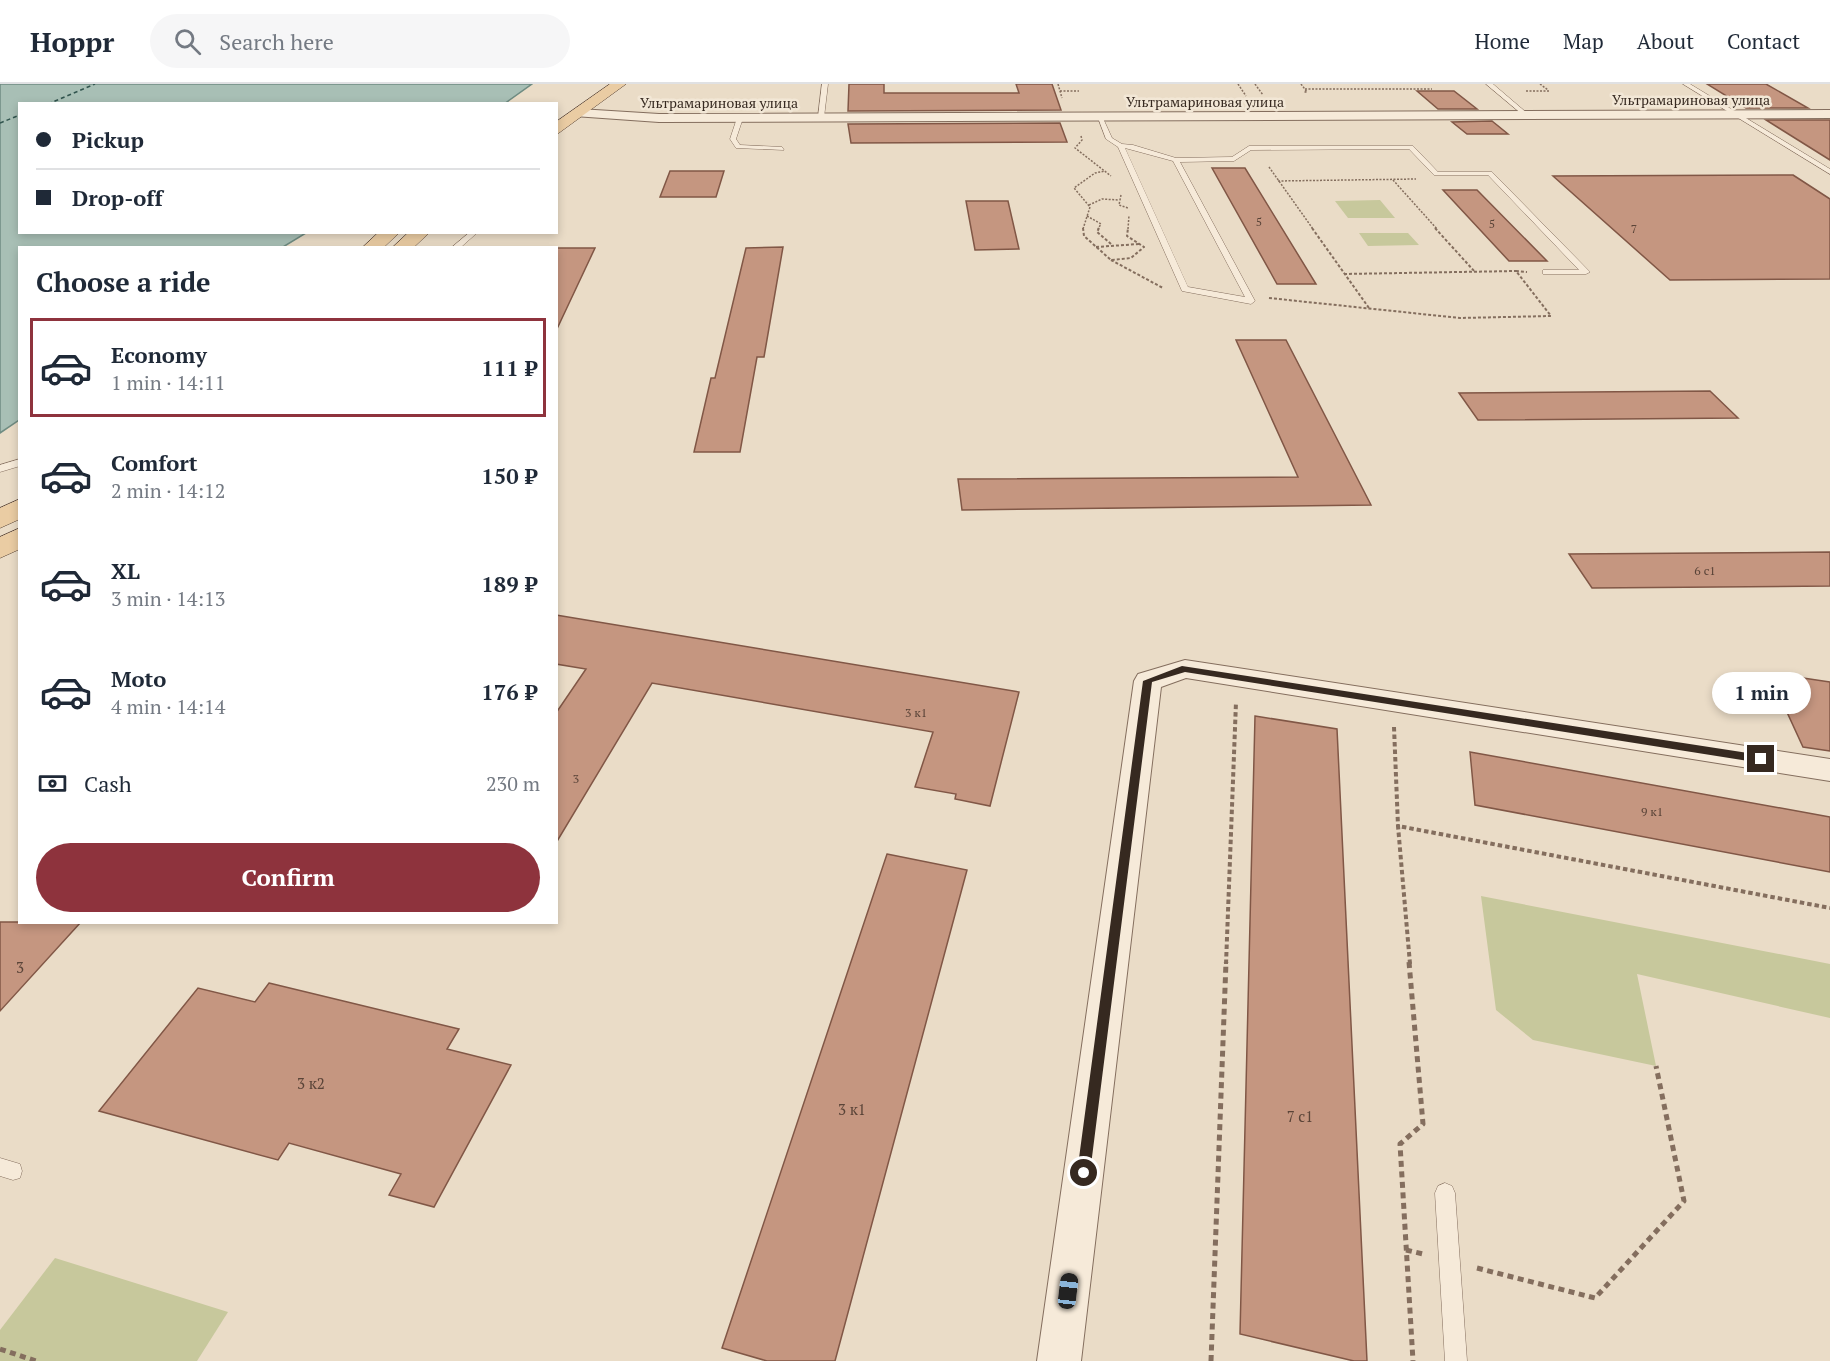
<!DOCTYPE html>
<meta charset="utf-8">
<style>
body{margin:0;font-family:"PT Serif",serif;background:#f6f6f7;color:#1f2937;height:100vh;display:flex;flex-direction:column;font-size:22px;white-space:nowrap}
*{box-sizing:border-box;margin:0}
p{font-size:20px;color:#747a83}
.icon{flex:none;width:33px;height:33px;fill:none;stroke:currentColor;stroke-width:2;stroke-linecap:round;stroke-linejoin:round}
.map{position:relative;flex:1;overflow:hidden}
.sheet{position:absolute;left:18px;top:162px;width:540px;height:678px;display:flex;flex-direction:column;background:#fff;border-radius:0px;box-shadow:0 3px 9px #0003}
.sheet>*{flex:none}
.hud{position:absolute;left:18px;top:18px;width:540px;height:132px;border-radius:0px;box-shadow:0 3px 9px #0003;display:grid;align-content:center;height:132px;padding:0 18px;background:#fff}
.end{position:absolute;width:27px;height:27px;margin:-14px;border:8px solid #362920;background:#fff;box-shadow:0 0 0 3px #fff}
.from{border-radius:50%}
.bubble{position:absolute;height:42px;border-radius:21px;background:#fff;box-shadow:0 3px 9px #0003;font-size:20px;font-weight:800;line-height:42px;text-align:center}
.car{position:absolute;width:18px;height:36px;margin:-18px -9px;border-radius:8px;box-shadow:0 0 4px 2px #0007;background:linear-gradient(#222 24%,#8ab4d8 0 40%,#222 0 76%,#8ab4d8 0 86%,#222 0)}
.hud b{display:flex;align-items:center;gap:21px;height:57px;font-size:22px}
.hud b+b{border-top:2px solid #e0e1e3}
.hud i{width:15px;height:15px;background:#1f2937}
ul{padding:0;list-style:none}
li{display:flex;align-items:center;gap:18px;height:99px;margin:0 12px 9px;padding:0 6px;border:3px solid transparent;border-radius:0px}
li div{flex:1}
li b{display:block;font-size:22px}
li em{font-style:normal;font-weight:800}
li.on{border-color:#8e333d}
li>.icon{width:54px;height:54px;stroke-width:1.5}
h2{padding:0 18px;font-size:27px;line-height:72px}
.pay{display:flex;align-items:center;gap:15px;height:66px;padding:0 18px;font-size:22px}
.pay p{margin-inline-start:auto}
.primary-button{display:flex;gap:12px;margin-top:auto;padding:12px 18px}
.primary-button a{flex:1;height:69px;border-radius:36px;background:#8e333d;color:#fff;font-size:24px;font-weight:800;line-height:69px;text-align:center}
header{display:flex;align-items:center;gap:36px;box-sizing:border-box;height:84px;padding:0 30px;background:#fff;border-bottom:2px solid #e0e1e3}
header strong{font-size:28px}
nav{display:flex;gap:33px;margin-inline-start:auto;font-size:21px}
.search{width:420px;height:54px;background:#f6f6f7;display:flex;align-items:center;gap:15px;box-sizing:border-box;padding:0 21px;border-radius:33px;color:#747a83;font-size:22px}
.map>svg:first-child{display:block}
.green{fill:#c7c89c}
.water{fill:#a8bfb5;stroke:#6f8c82;stroke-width:1.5}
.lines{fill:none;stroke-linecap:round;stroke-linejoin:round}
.ferry{stroke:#31544e;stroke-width:1.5;stroke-dasharray:4 3;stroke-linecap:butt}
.building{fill:#c59680;stroke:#815746;stroke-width:1.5}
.service-casing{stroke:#846e5e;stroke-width:1}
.minor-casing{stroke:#846e5e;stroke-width:2}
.primary-casing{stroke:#533e32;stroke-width:1}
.path-far3{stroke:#846e5e;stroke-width:1.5;stroke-dasharray:2 1.5;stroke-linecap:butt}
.path-far2{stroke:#846e5e;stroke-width:2;stroke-dasharray:3 2;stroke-linecap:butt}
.path-far1{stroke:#846e5e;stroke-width:4;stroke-dasharray:4.5 3;stroke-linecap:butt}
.path{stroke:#846e5e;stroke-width:5;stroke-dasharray:6 4.5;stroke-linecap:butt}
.service{fill:#f6ead9;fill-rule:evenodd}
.minor{fill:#f6ead9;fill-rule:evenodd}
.primary{fill:#eacca3;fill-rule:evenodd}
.route{fill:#362920}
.labels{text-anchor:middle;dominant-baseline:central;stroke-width:5;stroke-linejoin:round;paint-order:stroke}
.number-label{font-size:12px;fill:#5a4438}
.far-street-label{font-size:14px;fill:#362920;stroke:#f2e7d6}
.near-number-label{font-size:15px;fill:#5a4438}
</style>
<header>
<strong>Hoppr</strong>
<div class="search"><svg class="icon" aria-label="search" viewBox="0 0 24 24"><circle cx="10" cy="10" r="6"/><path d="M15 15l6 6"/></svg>Search here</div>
<nav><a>Home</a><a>Map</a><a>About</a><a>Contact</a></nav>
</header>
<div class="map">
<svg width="1830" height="1277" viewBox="0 0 1830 1277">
<rect width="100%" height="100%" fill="#eadcc7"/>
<!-- green -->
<g class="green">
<path d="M 1380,116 L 1395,134 L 1348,134 L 1335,117 Z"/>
<path d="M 1359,149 L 1408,149 L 1419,161 L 1368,162 Z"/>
<path d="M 1481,812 L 1830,880 L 1830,934 L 1637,890 L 1656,982 L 1533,956 L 1496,926 Z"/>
<path d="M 55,1174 L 228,1228 L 197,1277 L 0,1277 L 0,1246 Z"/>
</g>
<!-- water -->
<path class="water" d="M 0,0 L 532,0 L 504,20 L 20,20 L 20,148 L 306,149 L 283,163 L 20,164 L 19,336 L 0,349 Z"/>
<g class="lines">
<!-- ferry -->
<g class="ferry">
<path d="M 48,20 L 95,0"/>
<path d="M 0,39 L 20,31"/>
</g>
</g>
<!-- building -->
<g class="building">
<path d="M 849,0 L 884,0 L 884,9 L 1019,9 L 1016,0 L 1052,0 L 1061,26 L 848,27 Z"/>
<path d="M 1707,0 L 1766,0 L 1808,24 L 1746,24 Z"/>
<path d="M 1417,7 L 1454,7 L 1477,25 L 1438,25 Z"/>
<path d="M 1766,36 L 1830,36 L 1830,76 Z"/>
<path d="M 1492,37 L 1508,50 L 1467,50 L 1452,38 Z"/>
<path d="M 1060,39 L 1067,58 L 851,59 L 848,40 Z"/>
<path d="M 1212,84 L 1245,84 L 1316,200 L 1277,200 Z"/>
<path d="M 670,87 L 724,87 L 716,113 L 660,113 Z"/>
<path d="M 1793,91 L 1830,115 L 1830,195 L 1670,196 L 1553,92 Z"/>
<path d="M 1443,106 L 1477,106 L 1547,177 L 1509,177 Z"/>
<path d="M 966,117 L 1008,117 L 1019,165 L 975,166 Z"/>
<path d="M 783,163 L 764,273 L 757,273 L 740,368 L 694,368 L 711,294 L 715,294 L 746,164 Z"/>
<path d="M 556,164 L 595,164 L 556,247 Z"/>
<path d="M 1236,256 L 1286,256 L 1371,421 L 962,426 L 958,395 L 1298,393 Z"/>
<path d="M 1710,307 L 1738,334 L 1478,336 L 1459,309 Z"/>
<path d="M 1830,468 L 1830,502 L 1592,504 L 1569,470 Z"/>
<path d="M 556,531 L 1019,608 L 990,722 L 955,715 L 956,710 L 915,703 L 933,648 L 652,599 L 556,759 L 556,629 L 586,585 L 556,580 Z"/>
<path d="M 1769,589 L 1830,598 L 1830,667 L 1803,663 Z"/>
<path d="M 1255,632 L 1337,645 L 1367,1277 L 1354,1277 L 1240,1250 Z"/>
<path d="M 1470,668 L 1830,733 L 1830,788 L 1475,721 Z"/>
<path d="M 887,770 L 967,786 L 835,1277 L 767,1277 L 722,1264 Z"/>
<path d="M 0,838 L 81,838 L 0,927 Z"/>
<path d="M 269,899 L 459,945 L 447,965 L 511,981 L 434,1123 L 389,1111 L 401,1090 L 289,1059 L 278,1076 L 99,1027 L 198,904 L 255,918 Z"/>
</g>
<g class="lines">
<!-- service casing -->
<g class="service-casing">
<g id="service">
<path d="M 822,0 L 828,0 L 824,33 L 821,35 L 818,33 Z"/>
<path d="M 1486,0 L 1493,0 L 1527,29 L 1527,31 L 1523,31 Z"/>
<path d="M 1683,0 L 1690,0 L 1830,85 L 1830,90 Z"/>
<path d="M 1097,31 L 1102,32 L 1112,54 L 1122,60 L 1133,61 L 1176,74 L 1232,73 L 1249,62 L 1413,62 L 1438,88 L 1492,88 L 1590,188 L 1586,190 L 1543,190 L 1543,186 L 1579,186 L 1488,91 L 1434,91 L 1409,65 L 1251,66 L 1234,77 L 1180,78 L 1255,217 L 1251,220 L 1182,207 L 1118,63 L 1106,55 ZM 1125,64 L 1173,77 L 1245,213 L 1188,203 Z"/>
<path d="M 740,32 L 743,34 L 736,55 L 740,61 L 782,63 L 784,66 L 736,64 L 730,55 L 737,34 Z"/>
<path d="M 470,148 L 478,148 L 460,164 L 451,164 Z"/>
<path d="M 20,375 L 20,382 L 0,388 L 0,381 Z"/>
<path d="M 0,1074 L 20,1080 L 22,1087 L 20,1094 L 13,1096 L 0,1092 Z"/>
<path d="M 1445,1099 L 1452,1102 L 1455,1109 L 1467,1277 L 1445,1277 L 1435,1109 L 1438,1102 Z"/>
</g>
</g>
<!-- minor casing -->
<g class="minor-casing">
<g id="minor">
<path d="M 579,25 L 659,30 L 1830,26 L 1830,34 L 659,38 L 574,32 L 572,29 Z"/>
<path d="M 1185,576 L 1830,675 L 1830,697 L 1186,594 L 1161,603 L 1081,1277 L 1037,1277 L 1134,597 L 1138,590 Z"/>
</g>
</g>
<!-- primary casing -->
<g class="primary-casing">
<g id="primary">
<path d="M 610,0 L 626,0 L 556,51 L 556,38 Z"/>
<path d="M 379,148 L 400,148 L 383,164 L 362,164 Z"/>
<path d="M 409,148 L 430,148 L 413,164 L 392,164 Z"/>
<path d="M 20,415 L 20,435 L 0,444 L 0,424 Z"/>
<path d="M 20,444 L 20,465 L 0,474 L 0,453 Z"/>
</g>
</g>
<!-- path-far3 -->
<g class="path-far3">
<path d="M 1058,0 L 1062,14"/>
<path d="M 1238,0 L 1246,12"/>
<path d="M 1255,0 L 1263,11"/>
<path d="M 1301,0 L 1307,8 L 1304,8"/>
<path d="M 1540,0 L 1548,6"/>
<path d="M 1305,5 L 1432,5"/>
<path d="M 1060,7 L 1079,7"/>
<path d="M 1526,7 L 1549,7"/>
<path d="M 1081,52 L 1082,56 L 1075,64 L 1111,92"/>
<path d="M 1269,83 L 1313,145"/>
<path d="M 1393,96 L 1437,145"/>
<path d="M 1278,97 L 1416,95"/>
<path d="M 1121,111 L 1119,121 L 1128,124"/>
<path d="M 1089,121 L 1102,115 L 1119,116"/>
<path d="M 1087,132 L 1101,140 L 1098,145"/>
<path d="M 1083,145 L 1090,123 L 1074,104 L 1095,89 L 1105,87"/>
<path d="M 1128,145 L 1129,131"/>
</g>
<!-- path-far2 -->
<g class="path-far2">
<path d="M 1083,144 L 1084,152 L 1111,176 L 1131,174 L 1144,163 L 1127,152 L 1128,144"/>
<path d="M 1099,144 L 1097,148 L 1111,160"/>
<path d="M 1312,144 L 1369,224"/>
<path d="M 1435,144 L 1475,188"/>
<path d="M 1096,163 L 1139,160"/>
<path d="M 1111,176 L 1163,204"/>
<path d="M 1344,190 L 1516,187"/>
<path d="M 1269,214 L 1460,234 L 1551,232 L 1516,187 L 1527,188"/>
</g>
<!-- path-far1 -->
<g class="path-far1">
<path d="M 1394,643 L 1398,742"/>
<path d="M 1226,880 L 1236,618"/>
<path d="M 1410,880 L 1398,742 L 1830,824"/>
</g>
<!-- path -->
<g class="path">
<path d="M 1409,878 L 1423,1040 L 1400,1060 L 1413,1277"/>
<path d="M 1406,1166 L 1423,1170"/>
<path d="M 1477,1184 L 1595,1214 L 1684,1117 L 1656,982"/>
<path d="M 0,1265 L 36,1277"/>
<path d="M 1211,1277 L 1226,878"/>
</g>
<!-- service -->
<use href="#service" class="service"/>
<!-- minor -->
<use href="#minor" class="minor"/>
<!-- primary -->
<use href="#primary" class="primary"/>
</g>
<!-- route -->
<path class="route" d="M 1182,582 L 1761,671 L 1766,675 L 1761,679 L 1185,588 L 1152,598 L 1090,1089 L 1084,1096 L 1077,1089 L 1143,597 Z"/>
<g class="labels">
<!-- number labels -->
<g class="number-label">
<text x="1259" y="137">5</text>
<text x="1492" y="139">5</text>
<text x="1634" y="144">7</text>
<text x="1705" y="486">6 с1</text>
<text x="916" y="628">3 к1</text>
<text x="576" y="694">3</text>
<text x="1652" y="727">9 к1</text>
</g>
<!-- far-street labels -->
<g class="far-street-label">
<text x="1691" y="15">Ультрамариновая улица</text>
<text x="1205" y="17">Ультрамариновая улица</text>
<text x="719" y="18">Ультрамариновая улица</text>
</g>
<!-- near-number labels -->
<g class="near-number-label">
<text x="20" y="883">3</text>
<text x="311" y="999">3 к2</text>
<text x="852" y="1025">3 к1</text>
<text x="1300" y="1032">7 с1</text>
</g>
</g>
</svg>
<i class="end from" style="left:1084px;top:1089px"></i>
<i class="end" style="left:1761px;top:675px"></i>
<div class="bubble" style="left:1712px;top:588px;width:99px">1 min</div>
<i class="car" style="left:1068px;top:1207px;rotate:7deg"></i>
<div class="hud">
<b><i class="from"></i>Pickup</b>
<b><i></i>Drop-off</b>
</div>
<section class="sheet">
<h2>Choose a ride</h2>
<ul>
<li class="on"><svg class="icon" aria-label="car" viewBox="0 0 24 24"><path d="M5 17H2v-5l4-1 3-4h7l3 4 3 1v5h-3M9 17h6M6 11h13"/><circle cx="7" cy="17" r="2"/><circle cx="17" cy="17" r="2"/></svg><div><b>Economy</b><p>1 min · 14:11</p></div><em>111 ₽</em></li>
<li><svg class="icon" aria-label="car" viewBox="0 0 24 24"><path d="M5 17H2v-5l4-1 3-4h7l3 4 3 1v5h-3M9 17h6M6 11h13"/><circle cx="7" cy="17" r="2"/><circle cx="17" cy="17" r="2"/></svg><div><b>Comfort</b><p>2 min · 14:12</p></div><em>150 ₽</em></li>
<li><svg class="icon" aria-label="car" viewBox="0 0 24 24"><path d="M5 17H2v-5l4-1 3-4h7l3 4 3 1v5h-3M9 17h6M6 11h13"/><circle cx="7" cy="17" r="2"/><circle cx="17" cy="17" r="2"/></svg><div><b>XL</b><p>3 min · 14:13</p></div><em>189 ₽</em></li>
<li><svg class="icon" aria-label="car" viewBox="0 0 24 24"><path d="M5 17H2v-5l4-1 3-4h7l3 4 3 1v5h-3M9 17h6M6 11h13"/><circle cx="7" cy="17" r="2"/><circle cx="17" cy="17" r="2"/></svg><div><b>Moto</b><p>4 min · 14:14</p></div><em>176 ₽</em></li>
</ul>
<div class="pay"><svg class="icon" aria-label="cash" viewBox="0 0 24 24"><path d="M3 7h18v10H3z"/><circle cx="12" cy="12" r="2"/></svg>Cash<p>230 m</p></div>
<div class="primary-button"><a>Confirm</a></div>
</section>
</div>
